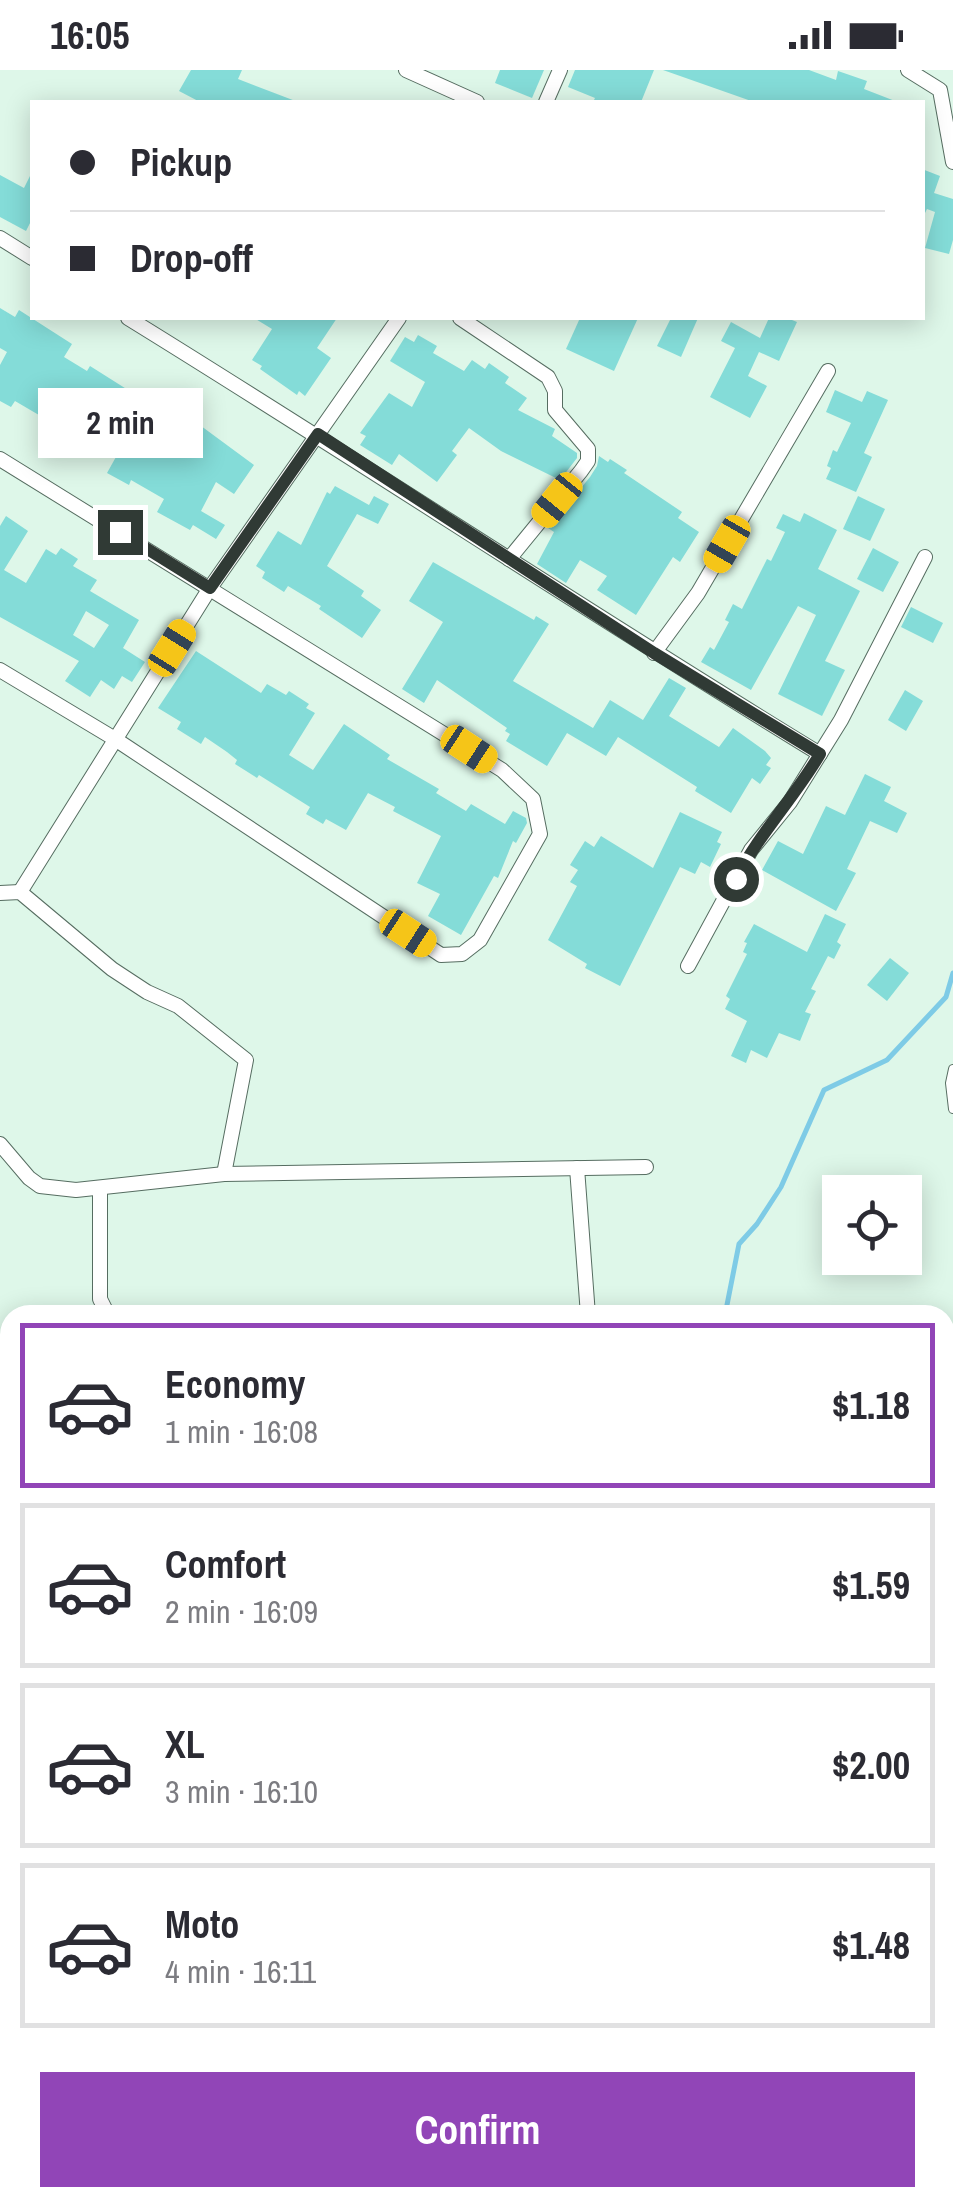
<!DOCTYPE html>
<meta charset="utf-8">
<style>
body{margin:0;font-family:"Archivo Narrow",sans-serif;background:#f2f2f3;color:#2b2b33;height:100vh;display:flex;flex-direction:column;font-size:38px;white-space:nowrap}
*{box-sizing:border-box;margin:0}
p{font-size:32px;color:#7c7c81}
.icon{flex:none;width:55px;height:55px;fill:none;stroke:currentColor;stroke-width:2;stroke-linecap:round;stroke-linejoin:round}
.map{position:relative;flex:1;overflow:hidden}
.details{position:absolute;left:0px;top:1235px;width:955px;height:902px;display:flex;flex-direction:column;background:#fff;border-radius:30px 30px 0 0;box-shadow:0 5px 25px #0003}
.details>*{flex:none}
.hud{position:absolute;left:30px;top:30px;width:895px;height:220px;border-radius:0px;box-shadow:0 5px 25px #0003;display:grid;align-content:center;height:220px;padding:0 40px;background:#fff}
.buttons{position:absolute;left:822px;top:1105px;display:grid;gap:20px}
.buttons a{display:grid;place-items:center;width:100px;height:100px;border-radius:0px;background:#fff;box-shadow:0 5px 25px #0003;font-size:50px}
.end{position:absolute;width:45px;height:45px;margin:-22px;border:12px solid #303a35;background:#fff;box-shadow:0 0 0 5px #fff}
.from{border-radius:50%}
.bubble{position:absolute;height:70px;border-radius:0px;background:#fff;box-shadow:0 5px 25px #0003;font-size:32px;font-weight:800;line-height:70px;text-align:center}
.car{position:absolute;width:30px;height:60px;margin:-30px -15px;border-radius:12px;box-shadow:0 0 8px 2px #0007;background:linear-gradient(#f5c518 24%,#345 0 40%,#f5c518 0 76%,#345 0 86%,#f5c518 0)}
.hud b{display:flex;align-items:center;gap:35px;height:95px;font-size:38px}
.hud b+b{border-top:2px solid #e1e1e2}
.hud i{width:25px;height:25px;background:#2b2b33}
ul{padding:18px 0 0;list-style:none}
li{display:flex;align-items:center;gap:30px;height:165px;margin:0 20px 15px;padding:0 20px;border:5px solid #e1e1e2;border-radius:0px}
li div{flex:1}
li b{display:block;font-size:38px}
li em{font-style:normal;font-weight:800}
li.active{border-color:#9145b7}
li>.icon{width:90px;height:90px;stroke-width:1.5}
.button{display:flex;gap:20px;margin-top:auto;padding:20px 40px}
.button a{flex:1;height:115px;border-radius:0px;background:#9145b7;color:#fff;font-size:40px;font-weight:800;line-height:115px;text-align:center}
.status{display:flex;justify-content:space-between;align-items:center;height:70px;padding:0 50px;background:#fff;direction:ltr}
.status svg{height:28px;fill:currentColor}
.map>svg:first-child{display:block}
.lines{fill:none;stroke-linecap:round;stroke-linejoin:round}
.stream{stroke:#7ecbe6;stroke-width:5}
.building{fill:#84dcd8;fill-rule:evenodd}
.service-casing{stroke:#566d61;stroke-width:10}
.minor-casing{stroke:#566d61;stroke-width:16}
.service{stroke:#fff;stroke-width:8}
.minor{stroke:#fff;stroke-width:14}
.route{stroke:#303a35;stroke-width:12}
</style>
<div class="status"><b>16:05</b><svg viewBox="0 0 49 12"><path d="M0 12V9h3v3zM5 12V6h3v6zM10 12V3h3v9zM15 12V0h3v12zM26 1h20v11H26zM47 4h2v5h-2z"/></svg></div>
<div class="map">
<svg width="953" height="2137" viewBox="0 0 953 2137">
<rect width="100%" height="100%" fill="#def7e9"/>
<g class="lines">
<!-- stream -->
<g class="stream">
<path d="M 725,1245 L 739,1174 L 757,1154 L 781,1117 L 824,1020 L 887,990 L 946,927 L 953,903"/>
<path d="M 625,2128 L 628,2137"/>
</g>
</g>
<!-- building -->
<g class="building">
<path d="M 191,0 L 242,0 L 238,9 L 298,32 L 200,32 L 179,21 Z"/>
<path d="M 500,0 L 544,0 L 532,28 L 495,13 Z"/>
<path d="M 575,0 L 654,0 L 641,32 L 593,32 L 595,28 L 568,17 Z"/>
<path d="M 663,0 L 809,0 L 836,10 L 838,1 L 867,11 L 864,19 L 895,31 L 754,32 Z"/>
<path d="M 922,99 L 940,106 L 934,123 L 953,129 L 953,170 L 949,184 L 925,178 L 935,142 L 927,139 L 922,149 Z"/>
<path d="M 32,102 L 32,149 L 26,161 L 0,147 L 0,105 L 24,118 Z"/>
<path d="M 0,238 L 15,247 L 19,240 L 72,274 L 64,287 L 87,301 L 90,296 L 128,320 L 88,388 L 38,358 L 44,348 L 15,331 L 11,337 L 0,331 L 0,295 L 7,282 L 0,278 Z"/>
<path d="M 254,248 L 337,248 L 317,278 L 331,288 L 305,326 L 299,321 L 297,325 L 260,299 L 262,296 L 252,290 L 272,259 Z"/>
<path d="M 580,248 L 638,248 L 614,301 L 566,279 Z"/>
<path d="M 671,248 L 698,248 L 681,287 L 657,276 Z"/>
<path d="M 769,248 L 787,248 L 797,252 L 779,291 L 759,282 L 748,306 L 767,316 L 750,348 L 710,327 L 735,278 L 721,271 L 731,252 L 760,268 Z"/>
<path d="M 418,265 L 437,276 L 433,283 L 464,301 L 472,290 L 485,299 L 489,293 L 509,307 L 505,313 L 527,328 L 518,340 L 555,359 L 552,366 L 577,383 L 577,388 L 560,410 L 501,381 L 469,358 L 452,381 L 457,385 L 437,412 L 399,384 L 392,395 L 360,375 L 366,366 L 360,363 L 389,323 L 412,337 L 425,312 L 390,291 L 405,267 L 414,272 Z"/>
<path d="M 835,320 L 862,332 L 867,321 L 888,330 L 864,383 L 872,387 L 856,422 L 826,409 L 831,398 L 827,396 L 833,380 L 837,382 L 851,353 L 826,342 Z"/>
<path d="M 150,326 L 197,353 L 254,395 L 234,424 L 216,412 L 201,441 L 225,455 L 216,469 L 193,455 L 190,460 L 157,442 L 164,429 L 131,410 L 129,415 L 107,403 Z"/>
<path d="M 599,386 L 608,392 L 610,389 L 627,400 L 624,403 L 682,442 L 678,448 L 699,462 L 680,492 L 673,487 L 636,545 L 597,520 L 607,506 L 580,490 L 566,513 L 537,494 L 554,462 L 548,458 L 590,407 L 597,396 Z"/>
<path d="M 335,416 L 369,435 L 374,426 L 389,434 L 378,454 L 357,444 L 327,496 L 364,521 L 361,526 L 381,540 L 362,568 L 319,539 L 321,536 L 288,516 L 284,522 L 262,508 L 265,502 L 256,496 L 278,461 L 301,475 L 327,422 L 330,424 Z"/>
<path d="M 858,426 L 885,439 L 870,471 L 843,459 Z"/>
<path d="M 804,443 L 837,460 L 818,499 L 860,521 L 825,591 L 845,600 L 822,646 L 778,624 L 816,545 L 798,536 L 751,620 L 701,592 L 710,577 L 714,580 L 729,552 L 725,550 L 733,534 L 742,539 L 767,489 L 771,491 L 785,462 L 776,458 L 783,444 L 800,452 Z"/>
<path d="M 6,446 L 28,461 L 4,500 L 26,513 L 46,479 L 56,485 L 61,478 L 78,489 L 73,496 L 97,510 L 90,521 L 139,550 L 123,578 L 145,592 L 132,612 L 122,606 L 114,619 L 101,610 L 90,627 L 65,611 L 79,591 L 0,547 L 0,456 ZM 86,541 L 109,555 L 94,578 L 73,565 Z"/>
<path d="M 873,478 L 899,492 L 883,522 L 857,509 Z"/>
<path d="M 433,492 L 534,550 L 536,546 L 549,554 L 513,611 L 593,658 L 610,630 L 643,650 L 669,608 L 686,618 L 669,646 L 719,677 L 733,658 L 765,681 L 771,688 L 766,695 L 771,698 L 760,714 L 752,708 L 731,743 L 695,721 L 697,717 L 618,667 L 606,686 L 567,663 L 547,696 L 506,671 L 510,664 L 505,661 L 507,658 L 437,610 L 424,633 L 402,619 L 443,552 L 409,531 Z"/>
<path d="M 911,537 L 943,553 L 933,573 L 901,557 Z"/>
<path d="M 196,581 L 261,623 L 267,614 L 286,625 L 289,621 L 309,634 L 306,638 L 315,643 L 289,685 L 313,700 L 344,654 L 390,685 L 387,689 L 439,719 L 436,723 L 466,741 L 471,734 L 505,754 L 513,741 L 526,748 L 527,753 L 516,773 L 513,771 L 498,808 L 494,806 L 461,865 L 428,846 L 440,824 L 417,813 L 441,766 L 393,741 L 395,737 L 368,723 L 346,760 L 326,749 L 323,754 L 306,744 L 310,737 L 259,705 L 257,708 L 235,694 L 237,690 L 227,682 L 205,667 L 201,674 L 177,659 L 181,652 L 158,638 Z"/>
<path d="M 905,620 L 923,631 L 906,661 L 888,650 Z"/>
<path d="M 865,704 L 891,717 L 884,731 L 907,743 L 897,763 L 870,751 L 847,799 L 856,803 L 836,841 L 762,800 L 778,771 L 803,784 L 826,736 L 845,745 Z"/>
<path d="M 680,742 L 722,762 L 717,772 L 721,774 L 710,797 L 701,792 L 695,804 L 680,797 L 620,916 L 585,898 L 587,894 L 548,870 L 577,816 L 570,812 L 578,800 L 570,795 L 585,771 L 594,777 L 601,766 L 653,798 Z"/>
<path d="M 825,844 L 846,854 L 837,872 L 841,875 L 834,889 L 828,886 L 811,919 L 816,921 L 805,942 L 811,944 L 800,971 L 779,963 L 767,988 L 751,980 L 746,993 L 731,986 L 747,951 L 725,939 L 730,929 L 726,926 L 747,884 L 743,882 L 747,873 L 744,872 L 754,854 L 807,882 Z"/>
<path d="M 890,888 L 909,903 L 887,931 L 867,915 Z"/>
</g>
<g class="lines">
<!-- service casing -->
<g class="service-casing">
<path id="service" d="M 953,999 L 950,1013 L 953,1039"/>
</g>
<!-- minor casing -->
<g class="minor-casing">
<g id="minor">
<path d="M 406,0 L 477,32"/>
<path d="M 908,0 L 940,20 L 953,92"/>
<path d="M 546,32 L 560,0"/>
<path d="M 0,168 L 32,188"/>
<path d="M 128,248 C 360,391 587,542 820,684"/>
<path d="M 460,248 L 548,307 L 555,321 L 555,340 L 588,379 L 588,391 L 581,401 L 509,489"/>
<path d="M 0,389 L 502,700 L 533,729 L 540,764 L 480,870 L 462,884 L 441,885 L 115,669 L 0,600"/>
<path d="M 654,583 L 698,523 L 828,301"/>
<path d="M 20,822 L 210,518 L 399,248"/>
<path d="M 0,823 L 20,822 L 112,899 L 147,922 L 178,936 L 246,990 L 224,1104"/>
<path d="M 688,896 L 751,780 L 790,732 L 841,650 L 925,487"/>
<path d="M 0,1074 L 29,1108 L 40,1116 L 76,1120 L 224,1104 L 646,1097"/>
<path d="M 577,1098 L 588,1245"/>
<path d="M 100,1118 L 100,1229 L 108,1245"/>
<path d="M 945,1432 L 953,1417"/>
<path d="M 0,1440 L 10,1447"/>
<path d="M 945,1629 L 953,1633"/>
<path d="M 0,1797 L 10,1778"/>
<path d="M 945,2001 L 953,1996"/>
<path d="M 945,2015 L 953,2026"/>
<path d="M 29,2137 L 34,2128"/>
<path d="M 239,2137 L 244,2128"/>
</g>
</g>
<!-- service -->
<use href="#service" class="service"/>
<!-- minor -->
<use href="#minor" class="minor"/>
</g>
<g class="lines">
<!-- route -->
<path class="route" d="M 120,462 L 210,518 L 318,364 L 654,583 L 820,684 C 794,728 759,764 736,809"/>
</g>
</svg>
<div class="buttons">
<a><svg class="icon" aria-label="locate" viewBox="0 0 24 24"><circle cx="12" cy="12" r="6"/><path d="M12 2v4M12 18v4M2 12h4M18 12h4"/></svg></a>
</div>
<i class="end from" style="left:736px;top:809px"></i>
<i class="end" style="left:120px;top:462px"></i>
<div class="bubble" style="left:38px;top:318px;width:165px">2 min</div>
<i class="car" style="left:557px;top:430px;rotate:219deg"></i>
<i class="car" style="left:727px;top:474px;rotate:210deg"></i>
<i class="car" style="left:172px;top:578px;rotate:32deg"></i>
<i class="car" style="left:469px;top:679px;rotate:123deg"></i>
<i class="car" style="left:408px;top:863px;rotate:123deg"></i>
<div class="hud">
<b><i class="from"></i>Pickup</b>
<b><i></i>Drop-off</b>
</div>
<section class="details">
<ul>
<li class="active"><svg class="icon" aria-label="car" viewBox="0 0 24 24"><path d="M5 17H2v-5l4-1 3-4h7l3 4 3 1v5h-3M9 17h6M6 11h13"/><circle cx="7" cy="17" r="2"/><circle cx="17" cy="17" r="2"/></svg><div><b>Economy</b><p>1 min · 16:08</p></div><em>$1.18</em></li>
<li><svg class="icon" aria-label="car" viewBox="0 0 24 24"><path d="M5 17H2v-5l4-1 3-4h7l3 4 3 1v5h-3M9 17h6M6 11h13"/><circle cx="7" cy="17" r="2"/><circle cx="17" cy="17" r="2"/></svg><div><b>Comfort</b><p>2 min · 16:09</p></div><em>$1.59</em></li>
<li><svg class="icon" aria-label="car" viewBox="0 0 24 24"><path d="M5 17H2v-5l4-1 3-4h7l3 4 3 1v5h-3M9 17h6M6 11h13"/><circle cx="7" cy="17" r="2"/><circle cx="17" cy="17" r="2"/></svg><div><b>XL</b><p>3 min · 16:10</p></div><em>$2.00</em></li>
<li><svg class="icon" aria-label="car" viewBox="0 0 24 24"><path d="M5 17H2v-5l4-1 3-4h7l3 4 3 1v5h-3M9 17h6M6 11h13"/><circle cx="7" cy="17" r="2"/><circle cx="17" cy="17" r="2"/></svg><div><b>Moto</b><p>4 min · 16:11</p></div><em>$1.48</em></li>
</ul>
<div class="button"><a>Confirm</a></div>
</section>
</div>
